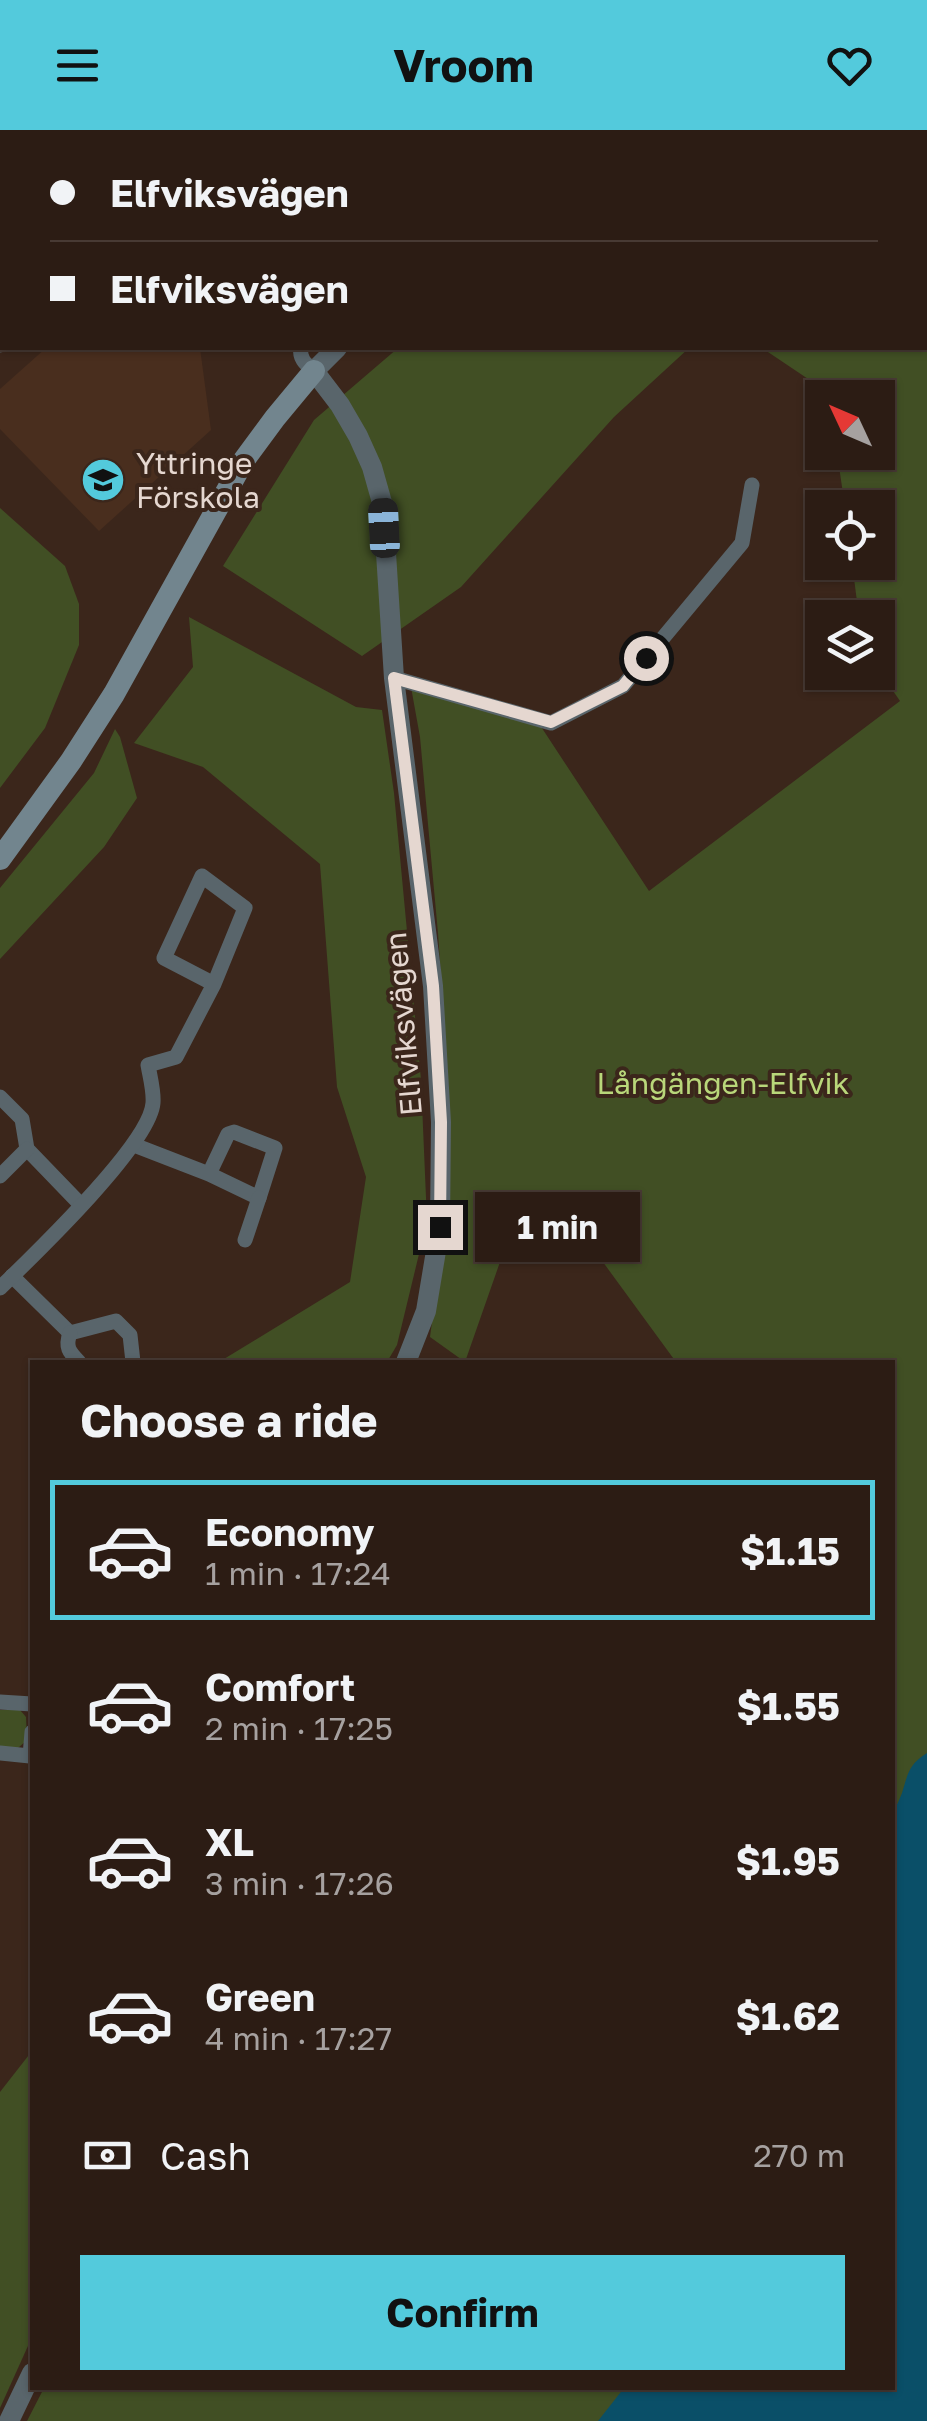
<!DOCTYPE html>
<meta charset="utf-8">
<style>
body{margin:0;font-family:"Golos Text",sans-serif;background:#382922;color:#f1f3f6;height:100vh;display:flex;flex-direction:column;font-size:38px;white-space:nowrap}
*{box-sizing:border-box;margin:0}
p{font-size:32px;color:#a6a1a0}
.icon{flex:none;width:55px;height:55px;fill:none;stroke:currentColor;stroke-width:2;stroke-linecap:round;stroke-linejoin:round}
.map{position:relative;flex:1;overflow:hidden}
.details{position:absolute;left:30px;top:1230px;width:865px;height:1030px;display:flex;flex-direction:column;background:#2c1c14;border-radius:0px;box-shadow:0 2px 8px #0004,0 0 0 2px #483a34}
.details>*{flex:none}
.guide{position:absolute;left:0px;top:0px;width:928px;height:220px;box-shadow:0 2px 8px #0004,0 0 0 2px #483a34;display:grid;align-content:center;height:220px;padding:0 50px;background:#2c1c14}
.needle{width:65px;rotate:314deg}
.fabs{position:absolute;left:805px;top:250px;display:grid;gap:20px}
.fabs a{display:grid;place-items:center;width:90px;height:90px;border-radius:0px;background:#2c1c14;box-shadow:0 2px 8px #0004,0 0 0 2px #483a34;font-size:50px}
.end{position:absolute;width:45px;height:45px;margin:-22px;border:12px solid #e5d7d0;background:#111;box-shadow:0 0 0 5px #111}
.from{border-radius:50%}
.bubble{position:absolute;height:70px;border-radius:0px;background:#2c1c14;box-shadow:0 2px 8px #0004,0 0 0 2px #483a34;font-size:32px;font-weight:700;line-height:70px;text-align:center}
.car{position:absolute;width:30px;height:60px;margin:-30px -15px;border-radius:12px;box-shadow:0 0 8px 2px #0007;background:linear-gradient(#222 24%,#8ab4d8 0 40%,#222 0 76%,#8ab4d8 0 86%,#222 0)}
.guide b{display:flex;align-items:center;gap:35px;height:95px;font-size:38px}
.guide b+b{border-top:2px solid #483a34}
.guide i{width:25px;height:25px;background:#f1f3f6}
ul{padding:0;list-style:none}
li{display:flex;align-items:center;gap:30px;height:140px;margin:0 20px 15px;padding:0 30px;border:5px solid transparent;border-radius:0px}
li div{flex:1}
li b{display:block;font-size:38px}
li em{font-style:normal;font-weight:700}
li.active{border-color:#53cadc}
li>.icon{width:90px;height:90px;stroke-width:1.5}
h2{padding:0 50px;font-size:45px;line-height:120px}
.pay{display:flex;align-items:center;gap:25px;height:110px;padding:0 50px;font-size:38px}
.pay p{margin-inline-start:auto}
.primary-button{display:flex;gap:20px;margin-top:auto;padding:20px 50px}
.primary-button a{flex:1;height:115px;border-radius:0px;background:#53cadc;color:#111;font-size:40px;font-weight:700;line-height:115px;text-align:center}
header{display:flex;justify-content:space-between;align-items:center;height:130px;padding:0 50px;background:#53cadc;color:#111;font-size:45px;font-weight:700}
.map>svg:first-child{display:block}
.built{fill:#492e1e}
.green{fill:#414f24}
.water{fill:#0a4f68}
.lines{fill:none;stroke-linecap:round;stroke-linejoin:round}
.minor{stroke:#59656b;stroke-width:15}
.tertiary{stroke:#59656b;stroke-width:20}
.secondary{stroke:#72858e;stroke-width:22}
.route{stroke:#e5d7d0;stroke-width:12}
.labels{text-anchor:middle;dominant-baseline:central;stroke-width:8;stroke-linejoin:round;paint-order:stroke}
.poi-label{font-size:30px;fill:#e5d7d0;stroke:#3b261b;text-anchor:start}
.street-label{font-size:30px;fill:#e5d7d0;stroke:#3b261b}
.park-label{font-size:30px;fill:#b9d77a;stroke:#3b261b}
</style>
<header><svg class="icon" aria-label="menu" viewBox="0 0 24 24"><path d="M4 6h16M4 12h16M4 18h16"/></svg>Vroom<svg class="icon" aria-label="heart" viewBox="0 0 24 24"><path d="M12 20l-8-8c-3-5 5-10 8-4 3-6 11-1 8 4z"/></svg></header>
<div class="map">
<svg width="927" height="2291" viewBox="0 0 927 2291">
<rect width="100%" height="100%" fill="#3b261b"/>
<!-- built -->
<path class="built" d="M 46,218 L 200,218 L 211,300 L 99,401 L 0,299 L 0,259 Z"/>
<!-- green -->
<g class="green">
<path d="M 390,0 L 708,0 L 702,2 L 392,2 Z"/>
<path d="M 807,0 L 927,0 L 927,2291 L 27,2291 L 44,2258 L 892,2258 L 892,1232 L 676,1232 L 581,1102 L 507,1112 L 465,1232 L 430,1207 L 446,1086 L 449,965 L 438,803 L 420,607 L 409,546 L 534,586 L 649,761 L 900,571 L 878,539 L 878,488 L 859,487 L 852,433 L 878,432 L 878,378 L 845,377 L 837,323 L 878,322 L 878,268 L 830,267 L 829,263 L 762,218 L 925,218 L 925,2 L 799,2 Z"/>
<path d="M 398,218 L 689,218 L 614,287 L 461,457 L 362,526 L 223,436 L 314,290 Z"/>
<path d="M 0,378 L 65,436 L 79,474 L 79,515 L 45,598 L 0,658 Z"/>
<path d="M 189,487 L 356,577 L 382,580 L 394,663 L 421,950 L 427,1091 L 397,1215 L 387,1232 L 219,1232 L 350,1152 L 366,1047 L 337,957 L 320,734 L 203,637 L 134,613 L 193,537 Z"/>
<path d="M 115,599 L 120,607 L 137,668 L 104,717 L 0,829 L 0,758 L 94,643 Z"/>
<path d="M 0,1580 L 20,1580 L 26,1587 L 27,1610 L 18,1618 L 0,1617 Z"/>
<path d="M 32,1921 L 32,2207 L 0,2278 L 0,1962 Z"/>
</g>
<!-- water -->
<path class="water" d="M 927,1623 L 927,2291 L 598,2291 L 624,2258 L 892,2258 L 893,1686 C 895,1678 899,1671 902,1663 C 908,1644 908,1635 927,1623 Z"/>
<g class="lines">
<!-- minor -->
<g class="minor">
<path d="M 346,0 L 348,2"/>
<path d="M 240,2 L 243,0"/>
<path d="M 0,18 L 2,15"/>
<path d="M 0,77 L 2,78"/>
<path d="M 0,215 L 2,213"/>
<path d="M 301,218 C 299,229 306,234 314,241"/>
<path d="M 394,548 L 551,593 L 623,556 L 742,413 L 752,355"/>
<path d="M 0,967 L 22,989 L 27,1019 L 81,1075"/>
<path d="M 134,1015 L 209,1044 L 259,1068 L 275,1018 L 234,1002 L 228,1004 L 209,1044"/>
<path d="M 0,1046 L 27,1019"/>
<path d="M 245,1110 L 259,1068"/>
<path d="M 12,1146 L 70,1203"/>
<path d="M 0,1158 C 33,1126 150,1014 153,973 C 154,961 150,947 148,935 L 176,927 L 214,854 L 245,778 L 202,746 L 164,828 L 214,854"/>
<path d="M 70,1203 L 116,1191 L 130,1205 L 133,1232"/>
<path d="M 70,1203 C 65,1217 69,1222 79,1232"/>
<path d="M 0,1572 L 32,1574"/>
<path d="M 0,1623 L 30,1626 L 32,1602"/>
</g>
<!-- tertiary -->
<g class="tertiary">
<path d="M 754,2 L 760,0"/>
<path d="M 337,218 L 314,241 L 340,275 L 358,306 L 372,337 L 383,376 L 394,548 L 433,856 L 441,992 L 440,1097 L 426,1181 L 406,1232"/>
<path d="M 9,2291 L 32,2243"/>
</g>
<!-- secondary -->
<path class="secondary" d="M 0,729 L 71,631 L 114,564 L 244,330 L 275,288 L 314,241"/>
</g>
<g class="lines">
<!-- route -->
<path class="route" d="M 440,1097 L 441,992 L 433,856 L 394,548 L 551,592 L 623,556 L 646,528"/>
</g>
<!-- icons -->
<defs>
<g id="school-disc" transform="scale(2.25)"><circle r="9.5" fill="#53cadc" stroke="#3b261b"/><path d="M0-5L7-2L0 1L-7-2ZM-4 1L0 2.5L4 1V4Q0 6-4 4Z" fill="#111"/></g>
</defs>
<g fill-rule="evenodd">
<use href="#school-disc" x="103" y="350"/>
</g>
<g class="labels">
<!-- poi labels -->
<g class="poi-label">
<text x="136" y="333">Yttringe<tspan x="136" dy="34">Förskola</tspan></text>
</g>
<!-- street labels -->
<g class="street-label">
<text transform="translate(403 894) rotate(-95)">Elfviksvägen</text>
</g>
<!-- park labels -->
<g class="park-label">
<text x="723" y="953">Långängen-Elfvik</text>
</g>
</g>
</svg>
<div class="fabs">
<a><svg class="needle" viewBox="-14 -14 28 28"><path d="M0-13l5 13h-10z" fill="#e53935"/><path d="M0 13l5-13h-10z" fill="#a6a1a0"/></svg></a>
<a><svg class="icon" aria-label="locate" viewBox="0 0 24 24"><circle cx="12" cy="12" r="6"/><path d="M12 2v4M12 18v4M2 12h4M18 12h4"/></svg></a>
<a><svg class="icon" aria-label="layers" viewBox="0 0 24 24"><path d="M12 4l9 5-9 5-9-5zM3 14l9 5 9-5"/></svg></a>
</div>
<i class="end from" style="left:646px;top:528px"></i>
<i class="end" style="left:440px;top:1097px"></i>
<div class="bubble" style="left:475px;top:1062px;width:165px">1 min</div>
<i class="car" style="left:384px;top:398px;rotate:357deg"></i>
<div class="guide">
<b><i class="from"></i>Elfviksvägen</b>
<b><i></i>Elfviksvägen</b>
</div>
<section class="details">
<h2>Choose a ride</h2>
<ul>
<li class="active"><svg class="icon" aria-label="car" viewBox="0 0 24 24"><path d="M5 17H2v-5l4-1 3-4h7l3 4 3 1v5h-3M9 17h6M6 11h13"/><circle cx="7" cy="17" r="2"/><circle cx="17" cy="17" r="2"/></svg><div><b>Economy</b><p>1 min · 17:24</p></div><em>$1.15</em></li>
<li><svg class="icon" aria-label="car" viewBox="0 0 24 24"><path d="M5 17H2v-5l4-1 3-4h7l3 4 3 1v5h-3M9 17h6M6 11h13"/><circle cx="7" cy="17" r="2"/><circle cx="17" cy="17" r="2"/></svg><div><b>Comfort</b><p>2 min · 17:25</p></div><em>$1.55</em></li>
<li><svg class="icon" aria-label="car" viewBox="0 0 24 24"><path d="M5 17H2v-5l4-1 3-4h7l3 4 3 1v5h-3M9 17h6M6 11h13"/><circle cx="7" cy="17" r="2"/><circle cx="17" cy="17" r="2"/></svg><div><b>XL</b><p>3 min · 17:26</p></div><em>$1.95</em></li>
<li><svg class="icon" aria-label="car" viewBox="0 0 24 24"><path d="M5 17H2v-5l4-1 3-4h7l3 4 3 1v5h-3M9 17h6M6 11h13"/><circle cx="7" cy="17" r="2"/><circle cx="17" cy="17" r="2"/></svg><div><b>Green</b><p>4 min · 17:27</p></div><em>$1.62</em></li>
</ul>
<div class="pay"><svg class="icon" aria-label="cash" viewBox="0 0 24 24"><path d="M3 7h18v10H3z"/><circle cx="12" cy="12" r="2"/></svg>Cash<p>270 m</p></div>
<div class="primary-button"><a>Confirm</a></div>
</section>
</div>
